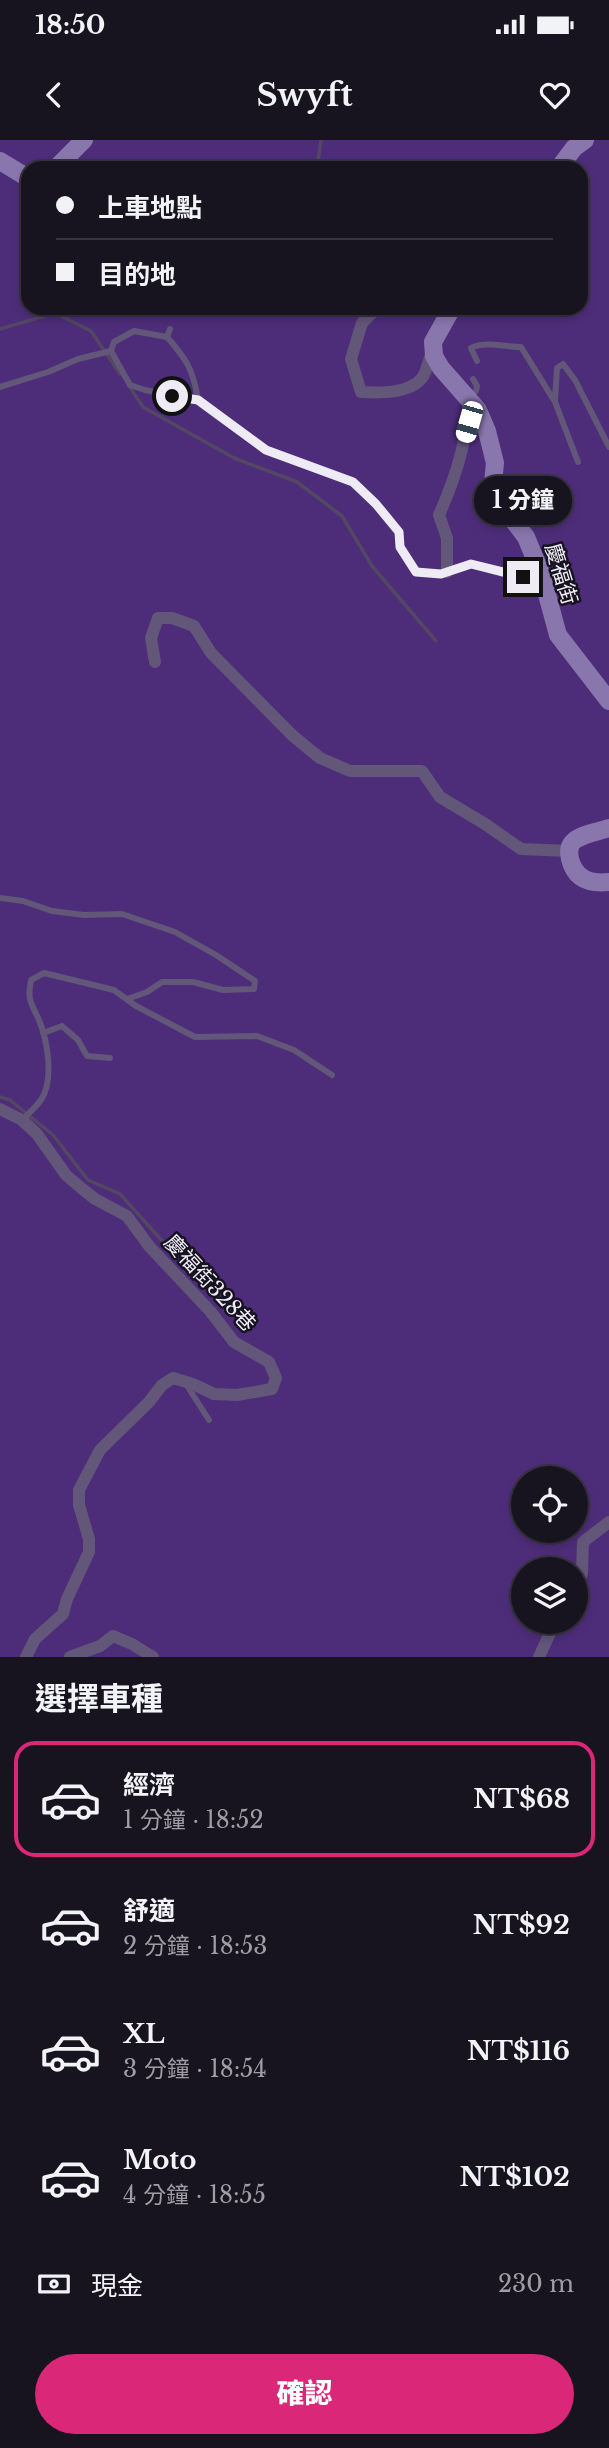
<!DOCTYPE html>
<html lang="zh-TW">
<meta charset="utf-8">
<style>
body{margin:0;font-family:"Libre Baskerville","Noto Sans TC",serif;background:#25212c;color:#f1f3f6;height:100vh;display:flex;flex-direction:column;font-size:26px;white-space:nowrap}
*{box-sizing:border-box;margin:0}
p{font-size:23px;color:#9f9ea4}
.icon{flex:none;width:38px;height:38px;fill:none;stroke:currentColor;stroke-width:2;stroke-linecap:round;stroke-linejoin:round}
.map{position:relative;height:1517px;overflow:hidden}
.details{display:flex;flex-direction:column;background:#18141f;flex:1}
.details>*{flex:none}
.hud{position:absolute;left:21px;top:21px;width:567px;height:154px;border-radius:21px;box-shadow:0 4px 10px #0003,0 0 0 2px #36333d;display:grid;align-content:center;height:154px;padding:0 35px;background:#18141f}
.tools{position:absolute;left:511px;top:1326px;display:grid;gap:14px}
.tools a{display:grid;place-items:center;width:77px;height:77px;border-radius:50%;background:#18141f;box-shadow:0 4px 10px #0003,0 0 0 2px #36333d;font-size:35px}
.end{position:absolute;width:32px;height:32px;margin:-16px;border:9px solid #eeebf5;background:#111;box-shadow:0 0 0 4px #111}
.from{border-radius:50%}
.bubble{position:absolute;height:49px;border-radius:24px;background:#18141f;box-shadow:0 4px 10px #0003,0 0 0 2px #36333d;font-size:23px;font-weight:800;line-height:49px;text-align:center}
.car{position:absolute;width:21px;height:42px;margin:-21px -10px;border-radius:9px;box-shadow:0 0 5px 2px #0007;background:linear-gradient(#fff 24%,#345 0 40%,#fff 0 76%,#345 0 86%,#fff 0)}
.hud b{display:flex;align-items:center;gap:24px;height:66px;font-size:26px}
.hud b+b{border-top:2px solid #36333d}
.hud i{width:18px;height:18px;background:#f1f3f6}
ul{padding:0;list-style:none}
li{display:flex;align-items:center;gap:21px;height:116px;margin:0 14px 10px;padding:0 21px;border:4px solid transparent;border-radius:21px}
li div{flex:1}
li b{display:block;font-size:26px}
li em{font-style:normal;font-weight:800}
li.active{border-color:#db2777}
li>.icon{width:63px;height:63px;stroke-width:1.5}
h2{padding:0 35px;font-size:32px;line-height:84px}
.pay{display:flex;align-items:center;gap:18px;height:77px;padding:0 35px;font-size:26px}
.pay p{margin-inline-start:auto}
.action{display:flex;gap:14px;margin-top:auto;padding:14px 35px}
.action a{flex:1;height:80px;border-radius:42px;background:#db2777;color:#fff;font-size:28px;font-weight:800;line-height:80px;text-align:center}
.status{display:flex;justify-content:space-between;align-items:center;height:49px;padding:0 35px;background:#18141f;direction:ltr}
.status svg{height:19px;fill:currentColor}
header{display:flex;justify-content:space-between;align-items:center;height:91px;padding:0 35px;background:#18141f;font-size:32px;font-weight:800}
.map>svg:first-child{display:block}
.forest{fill:#4d2d79;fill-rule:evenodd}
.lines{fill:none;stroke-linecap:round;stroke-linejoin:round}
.stream{stroke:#534763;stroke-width:3.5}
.lane{stroke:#625679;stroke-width:6}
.street{stroke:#625679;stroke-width:12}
.secondary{stroke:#8976ad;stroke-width:18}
.route{stroke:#eeebf5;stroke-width:9}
.labels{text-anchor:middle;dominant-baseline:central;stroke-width:5;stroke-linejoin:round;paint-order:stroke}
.street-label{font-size:21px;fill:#eeebf5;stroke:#17121f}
</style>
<div class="status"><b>18:50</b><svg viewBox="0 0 49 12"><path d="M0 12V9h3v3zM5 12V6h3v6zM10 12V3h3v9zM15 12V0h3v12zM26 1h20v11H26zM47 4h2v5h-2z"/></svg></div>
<header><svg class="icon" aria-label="back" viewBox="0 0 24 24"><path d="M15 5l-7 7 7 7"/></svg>Swyft<svg class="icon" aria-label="heart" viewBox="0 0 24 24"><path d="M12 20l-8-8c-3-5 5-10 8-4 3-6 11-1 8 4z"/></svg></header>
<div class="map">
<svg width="609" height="1517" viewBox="0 0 609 1517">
<rect width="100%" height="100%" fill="#201b29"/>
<!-- forest -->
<path class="forest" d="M 0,0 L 609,0 L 609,1517 L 0,1517 ZM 28,28 L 581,28 L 581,168 L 28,168 ZM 523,1339 L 576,1339 L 576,1391 L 523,1391 ZM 523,1430 L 576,1430 L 576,1482 L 523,1482 Z"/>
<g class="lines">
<!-- stream -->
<g class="stream">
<path d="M 317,28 L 321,0"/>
<path d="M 55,173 L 91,191 L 120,234"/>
<path d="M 0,189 L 55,173 L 60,168"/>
<path d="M 129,246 L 143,267 L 234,318 L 297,342 L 342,376 L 372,426 L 436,501"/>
<path d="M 0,957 L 10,960 L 53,995 L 88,1040 L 120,1054 L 165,1104 L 198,1135"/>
</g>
<!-- lane -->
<g class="lane">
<path d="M 167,197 C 187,220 193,229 198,260"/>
<path d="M 111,211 L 114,202 L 134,191 L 167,197 L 170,189"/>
<path d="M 477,221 L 471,208 C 485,201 505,207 521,207 L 555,262 L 578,322"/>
<path d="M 0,247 L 48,232 L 78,219 L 111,211 L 130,245 L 145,250 L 198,260 L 266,310 L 353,342 L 376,364 L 399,392 L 400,407 L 416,432 L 441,434 L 471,424 L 523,437 L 539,436"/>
<path d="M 469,258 L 476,251 L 477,246 L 473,239"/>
<path d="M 555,260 L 557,228 L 563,224 L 575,240 L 609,307"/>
<path d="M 514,345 L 515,374"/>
<path d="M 0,758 L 23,761 L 52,771 L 84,775 L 122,774 L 175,792 L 216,815 L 255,841 L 254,849 L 223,850 L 193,842 L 162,842 L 147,852 L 127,859"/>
<path d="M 43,893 L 62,886 L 78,900 L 87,916 L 110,918"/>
<path d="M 22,980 C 28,974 36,967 41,960 C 54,940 48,902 39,880 C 31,862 27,861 31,840 L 44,833 L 114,850 L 136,866 L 195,897 L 257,896 L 294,910 L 332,935"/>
<path d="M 186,1244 L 209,1280"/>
</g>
<!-- street -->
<g class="street">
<path d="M 377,168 L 362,183 L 351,219 L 361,252 C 380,253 409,254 422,238 C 428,231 427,219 434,211"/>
<path d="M 447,432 L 447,398 L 439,375 C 455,339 469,298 468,259"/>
<path d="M 155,522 L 151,498 L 158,478 L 172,478 L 194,486 L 211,513 L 293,596 L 320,618 L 350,631 L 422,631 L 440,657 L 485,684 L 521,709 L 568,711"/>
<path d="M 0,969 L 22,980 L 37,994 L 66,1035 L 80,1047 L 95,1059 L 127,1076 L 149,1106 L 210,1171 L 234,1202 L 269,1222 L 276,1238 L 272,1249 L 237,1255 L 214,1254 L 193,1244 L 173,1238 L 162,1245 L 149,1262 L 100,1310 L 90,1329 L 79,1350 L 79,1365 L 89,1399 L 89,1412 L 67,1459 L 63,1474 L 35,1499 L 26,1517"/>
<path d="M 576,1451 L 582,1433 L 583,1402 L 609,1382"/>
<path d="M 70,1517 L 100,1506 L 113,1496 L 132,1504 L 153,1517"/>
<path d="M 539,1517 L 555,1482"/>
</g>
<!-- secondary -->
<g class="secondary">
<path d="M 0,21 L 28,38"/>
<path d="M 56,28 L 84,0"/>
<path d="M 559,28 L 574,8 L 585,0"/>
<path d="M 452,168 L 433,202 L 434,216 L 441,228 L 478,270 L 487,291 L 495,323 L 493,343 L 496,358 L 526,397 L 542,436 L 558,495 L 609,561"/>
<path d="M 609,688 C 598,692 579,694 572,703 C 568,708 569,713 570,719 C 575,739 590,744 609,742"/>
</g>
</g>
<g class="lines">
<!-- route -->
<path class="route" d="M 172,256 L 198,260 L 266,310 L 353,342 L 376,364 L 399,392 L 400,407 L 416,432 L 441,434 L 471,424 L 523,437"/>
</g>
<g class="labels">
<!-- street labels -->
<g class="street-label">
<text transform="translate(561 434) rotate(73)">慶福街</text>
<text transform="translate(210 1143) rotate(47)">慶福街328巷</text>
</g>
</g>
</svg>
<div class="tools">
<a><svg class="icon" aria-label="locate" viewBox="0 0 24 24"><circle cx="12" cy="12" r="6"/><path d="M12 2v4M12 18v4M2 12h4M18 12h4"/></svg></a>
<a><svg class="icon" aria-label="layers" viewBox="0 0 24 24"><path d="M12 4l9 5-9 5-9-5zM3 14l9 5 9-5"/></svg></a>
</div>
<i class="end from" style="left:172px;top:256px"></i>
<i class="end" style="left:523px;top:437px"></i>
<div class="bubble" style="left:474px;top:336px;width:98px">1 分鐘</div>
<i class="car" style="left:469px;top:282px;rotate:196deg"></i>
<div class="hud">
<b><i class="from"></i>上車地點</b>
<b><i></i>目的地</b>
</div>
</div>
<section class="details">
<h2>選擇車種</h2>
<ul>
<li class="active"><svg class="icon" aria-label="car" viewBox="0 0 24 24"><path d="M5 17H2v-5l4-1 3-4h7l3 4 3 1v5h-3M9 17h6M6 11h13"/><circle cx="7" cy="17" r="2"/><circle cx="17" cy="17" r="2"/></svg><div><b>經濟</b><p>1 分鐘 · 18:52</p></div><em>NT$68</em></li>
<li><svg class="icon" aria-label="car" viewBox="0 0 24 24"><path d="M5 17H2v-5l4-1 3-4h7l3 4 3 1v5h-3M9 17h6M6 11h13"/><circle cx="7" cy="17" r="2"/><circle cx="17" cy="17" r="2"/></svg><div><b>舒適</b><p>2 分鐘 · 18:53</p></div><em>NT$92</em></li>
<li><svg class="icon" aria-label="car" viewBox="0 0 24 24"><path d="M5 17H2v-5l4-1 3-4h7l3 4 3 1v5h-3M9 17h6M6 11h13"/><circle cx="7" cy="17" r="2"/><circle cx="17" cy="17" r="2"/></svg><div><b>XL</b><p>3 分鐘 · 18:54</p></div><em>NT$116</em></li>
<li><svg class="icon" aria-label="car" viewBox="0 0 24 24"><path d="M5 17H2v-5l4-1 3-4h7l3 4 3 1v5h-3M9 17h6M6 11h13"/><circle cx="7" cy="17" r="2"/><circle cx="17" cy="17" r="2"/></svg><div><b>Moto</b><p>4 分鐘 · 18:55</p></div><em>NT$102</em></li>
</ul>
<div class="pay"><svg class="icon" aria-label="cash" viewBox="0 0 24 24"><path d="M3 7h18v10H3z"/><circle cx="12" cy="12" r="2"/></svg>現金<p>230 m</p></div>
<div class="action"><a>確認</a></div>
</section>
